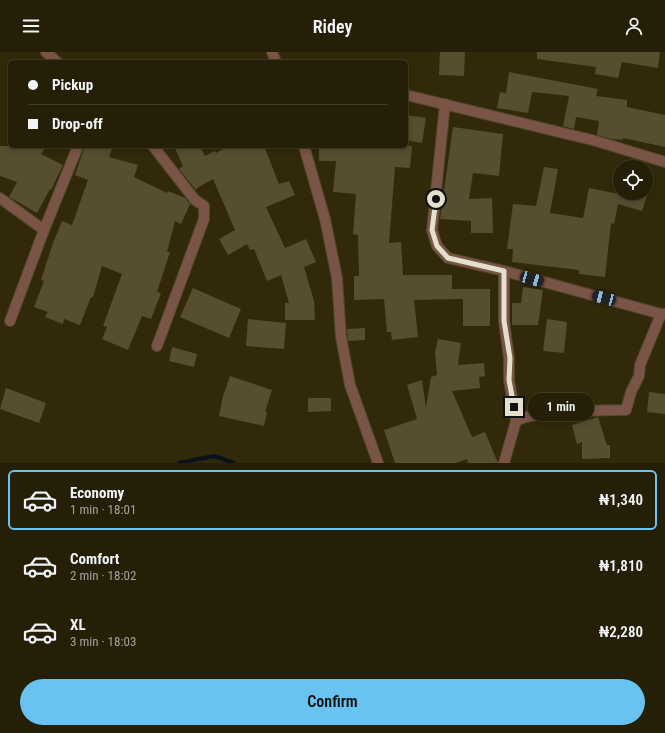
<!DOCTYPE html>
<meta charset="utf-8">
<style>
body{margin:0;font-family:"Roboto Condensed",sans-serif;background:#2d2712;color:#f1f3f6;height:100vh;display:flex;flex-direction:column;font-size:15px;white-space:nowrap}
*{box-sizing:border-box;margin:0}
p{font-size:13px;color:#a3a29c}
.icon{flex:none;width:22px;height:22px;fill:none;stroke:currentColor;stroke-width:2;stroke-linecap:round;stroke-linejoin:round}
.map{position:relative;height:411px;overflow:hidden}
.side{display:flex;flex-direction:column;background:#251f08;flex:1}
.side>*{flex:none}
.hud{position:absolute;left:8px;top:8px;width:400px;height:88px;border-radius:6px;box-shadow:0 2px 6px #0003,0 0 0 1px #423d29;display:grid;align-content:center;height:88px;padding:0 20px;background:#251f08}
.tools{position:absolute;left:613px;top:108px;display:grid;gap:8px}
.tools a{display:grid;place-items:center;width:40px;height:40px;border-radius:50%;background:#251f08;box-shadow:0 2px 6px #0003,0 0 0 1px #423d29;font-size:20px}
.end{position:absolute;width:18px;height:18px;margin:-9px;border:5px solid #e4e0ce;background:#111;box-shadow:0 0 0 2px #111}
.from{border-radius:50%}
.bubble{position:absolute;height:28px;border-radius:14px;background:#251f08;box-shadow:0 2px 6px #0003,0 0 0 1px #423d29;font-size:13px;font-weight:600;line-height:28px;text-align:center}
.car{position:absolute;width:12px;height:24px;margin:-12px -6px;border-radius:5px;box-shadow:0 0 3px 1px #0007;background:linear-gradient(#222 24%,#8ab4d8 0 40%,#222 0 76%,#8ab4d8 0 86%,#222 0)}
.hud b{display:flex;align-items:center;gap:14px;height:38px;font-size:15px}
.hud b+b{border-top:1px solid #423d29}
.hud i{width:10px;height:10px;background:#f1f3f6}
ul{padding:7px 0 0;list-style:none}
li{display:flex;align-items:center;gap:12px;height:60px;margin:0 8px 6px;padding:0 12px;border:2px solid transparent;border-radius:6px}
li div{flex:1}
li b{display:block;font-size:15px}
li em{font-style:normal;font-weight:600}
li.active{border-color:#69c3f1}
li>.icon{width:36px;height:36px;stroke-width:1.5}
.button{display:flex;gap:8px;margin-top:auto;padding:8px 20px}
.button a{flex:1;height:46px;border-radius:24px;background:#69c3f1;color:#111;font-size:16px;font-weight:600;line-height:46px;text-align:center}
header{display:flex;justify-content:space-between;align-items:center;height:52px;padding:0 20px;background:#251f08;font-size:18px;font-weight:600}
.map>svg:first-child{display:block}
.lines{fill:none;stroke-linecap:round;stroke-linejoin:round}
.stream{stroke:#06131a;stroke-width:4}
.building{fill:#564e2f}
.minor-casing{stroke:#4e4629;stroke-width:12}
.minor{stroke:#795447;stroke-width:10}
.route{stroke:#e4e0ce;stroke-width:5}
</style>
<header><svg class="icon" aria-label="menu" viewBox="0 0 24 24"><path d="M4 6h16M4 12h16M4 18h16"/></svg>Ridey<svg class="icon" aria-label="person" viewBox="0 0 24 24"><circle cx="12" cy="8" r="4"/><path d="M4 21q1-7 8-7t8 7"/></svg></header>
<div class="map">
<svg width="665" height="411" viewBox="0 0 665 411">
<rect width="100%" height="100%" fill="#31290a"/>
<g class="lines">
<!-- stream -->
<path class="stream" d="M 179,411 L 214,404 L 234,411"/>
</g>
<!-- building -->
<g class="building">
<path d="M 440,0 L 465,0 L 464,24 L 439,23 Z"/>
<path d="M 537,0 L 660,0 L 658,16 L 622,10 L 618,26 L 595,22 L 596,15 L 537,7 Z"/>
<path d="M 509,20 L 598,37 L 596,44 L 627,48 L 627,55 L 665,63 L 665,95 L 623,86 L 622,88 L 612,87 L 597,83 L 599,69 L 576,65 L 574,77 L 563,74 L 569,44 L 532,40 L 528,61 L 497,56 L 500,40 L 506,41 Z"/>
<path d="M 406,63 L 426,66 L 422,91 L 406,88 Z"/>
<path d="M 453,75 L 503,82 L 499,124 L 473,121 L 469,147 L 492,146 L 493,181 L 471,181 L 471,169 L 440,167 Z"/>
<path d="M 0,94 L 47,94 L 41,102 L 63,113 L 51,138 L 50,137 L 37,161 L 9,145 L 17,130 L 0,124 Z"/>
<path d="M 85,94 L 113,94 L 109,105 L 138,113 L 134,125 L 167,141 L 168,139 L 185,146 L 190,152 L 181,172 L 175,169 L 167,200 L 170,200 L 157,240 L 161,241 L 151,267 L 142,264 L 128,298 L 102,287 L 107,275 L 103,274 L 122,222 L 102,214 L 93,245 L 91,245 L 80,273 L 64,267 L 63,272 L 45,265 L 48,260 L 34,255 L 44,229 L 41,228 L 53,191 L 62,169 L 72,173 L 88,128 L 75,123 Z"/>
<path d="M 174,94 L 200,94 L 205,104 L 215,99 L 216,101 L 229,94 L 264,94 L 279,132 L 289,129 L 295,143 L 266,155 L 285,196 L 306,187 L 316,210 L 304,215 L 314,249 L 315,268 L 285,268 L 285,251 L 289,251 L 281,223 L 267,229 L 254,197 L 250,198 L 247,192 L 228,203 L 219,187 L 235,178 L 213,127 L 197,136 L 196,138 L 179,117 L 183,114 Z"/>
<path d="M 319,94 L 412,94 L 410,116 L 395,115 L 389,191 L 401,190 L 403,223 L 452,223 L 452,237 L 490,237 L 490,274 L 463,274 L 463,247 L 414,248 L 418,285 L 392,288 L 391,280 L 387,280 L 384,247 L 354,248 L 354,224 L 359,224 L 358,183 L 353,182 L 356,142 L 333,140 L 336,109 L 319,109 Z"/>
<path d="M 544,115 L 558,117 L 550,161 L 583,166 L 589,136 L 624,143 L 625,141 L 648,141 L 642,159 L 618,152 L 614,172 L 611,171 L 605,225 L 579,222 L 579,218 L 512,210 L 513,197 L 507,197 L 513,152 L 536,154 Z"/>
<path d="M 523,235 L 543,238 L 538,273 L 512,273 L 512,251 L 521,251 Z"/>
<path d="M 193,236 L 241,257 L 229,286 L 180,265 Z"/>
<path d="M 248,267 L 286,271 L 284,297 L 246,294 Z"/>
<path d="M 547,267 L 567,270 L 564,301 L 543,299 Z"/>
<path d="M 365,276 L 365,288 L 348,289 L 347,277 Z"/>
<path d="M 438,287 L 461,291 L 458,313 L 484,311 L 485,324 L 479,325 L 480,336 L 452,339 L 472,385 L 485,380 L 498,411 L 468,411 L 467,407 L 456,411 L 395,411 L 384,378 L 417,367 L 407,333 L 422,328 L 426,356 L 431,325 L 437,323 L 435,301 Z"/>
<path d="M 172,295 L 197,302 L 194,315 L 169,309 Z"/>
<path d="M 230,324 L 272,338 L 265,360 L 267,360 L 264,374 L 219,364 L 223,344 Z"/>
<path d="M 6,336 L 46,351 L 39,371 L 0,357 Z"/>
<path d="M 649,340 L 665,342 L 665,362 L 647,360 Z"/>
<path d="M 308,346 L 331,346 L 331,359 L 308,360 Z"/>
<path d="M 598,365 L 607,393 L 610,393 L 610,406 L 582,407 L 582,390 L 577,392 L 572,373 Z"/>
</g>
<g class="lines">
<!-- minor casing -->
<g class="minor-casing">
<g id="minor">
<path d="M 46,0 L 57,10"/>
<path d="M 272,0 L 276,10"/>
<path d="M 406,43 L 596,89 L 665,110"/>
<path d="M 445,52 L 432,178 L 437,194 L 448,206 L 504,219 L 661,262"/>
<path d="M 153,94 L 195,148 L 204,154 L 204,167 L 157,294"/>
<path d="M 304,94 L 325,167 L 337,226 L 341,285 L 350,333 L 378,411"/>
<path d="M 0,146 L 44,178"/>
<path d="M 504,219 L 504,269 L 509,306 L 509,328 L 516,369 C 530,362 536,364 550,362 C 575,359 600,358 626,358 L 631,340 L 639,324 L 640,313 L 661,262 L 665,262"/>
<path d="M 10,269 L 44,178 L 78,94"/>
<path d="M 504,411 L 516,369"/>
</g>
</g>
<!-- minor -->
<use href="#minor" class="minor"/>
</g>
<g class="lines">
<!-- route -->
<path class="route" d="M 436,147 L 432,178 L 437,194 L 448,206 L 504,219 L 504,269 L 510,306 L 509,328 L 514,355"/>
</g>
</svg>
<div class="tools">
<a><svg class="icon" aria-label="locate" viewBox="0 0 24 24"><circle cx="12" cy="12" r="6"/><path d="M12 2v4M12 18v4M2 12h4M18 12h4"/></svg></a>
</div>
<i class="end from" style="left:436px;top:147px"></i>
<i class="end" style="left:514px;top:355px"></i>
<div class="bubble" style="left:528px;top:341px;width:66px">1 min</div>
<i class="car" style="left:532px;top:227px;rotate:106deg"></i>
<i class="car" style="left:604px;top:246px;rotate:285deg"></i>
<div class="hud">
<b><i class="from"></i>Pickup</b>
<b><i></i>Drop-off</b>
</div>
</div>
<section class="side">
<ul>
<li class="active"><svg class="icon" aria-label="car" viewBox="0 0 24 24"><path d="M5 17H2v-5l4-1 3-4h7l3 4 3 1v5h-3M9 17h6M6 11h13"/><circle cx="7" cy="17" r="2"/><circle cx="17" cy="17" r="2"/></svg><div><b>Economy</b><p>1 min · 18:01</p></div><em>₦1,340</em></li>
<li><svg class="icon" aria-label="car" viewBox="0 0 24 24"><path d="M5 17H2v-5l4-1 3-4h7l3 4 3 1v5h-3M9 17h6M6 11h13"/><circle cx="7" cy="17" r="2"/><circle cx="17" cy="17" r="2"/></svg><div><b>Comfort</b><p>2 min · 18:02</p></div><em>₦1,810</em></li>
<li><svg class="icon" aria-label="car" viewBox="0 0 24 24"><path d="M5 17H2v-5l4-1 3-4h7l3 4 3 1v5h-3M9 17h6M6 11h13"/><circle cx="7" cy="17" r="2"/><circle cx="17" cy="17" r="2"/></svg><div><b>XL</b><p>3 min · 18:03</p></div><em>₦2,280</em></li>
</ul>
<div class="button"><a>Confirm</a></div>
</section>
